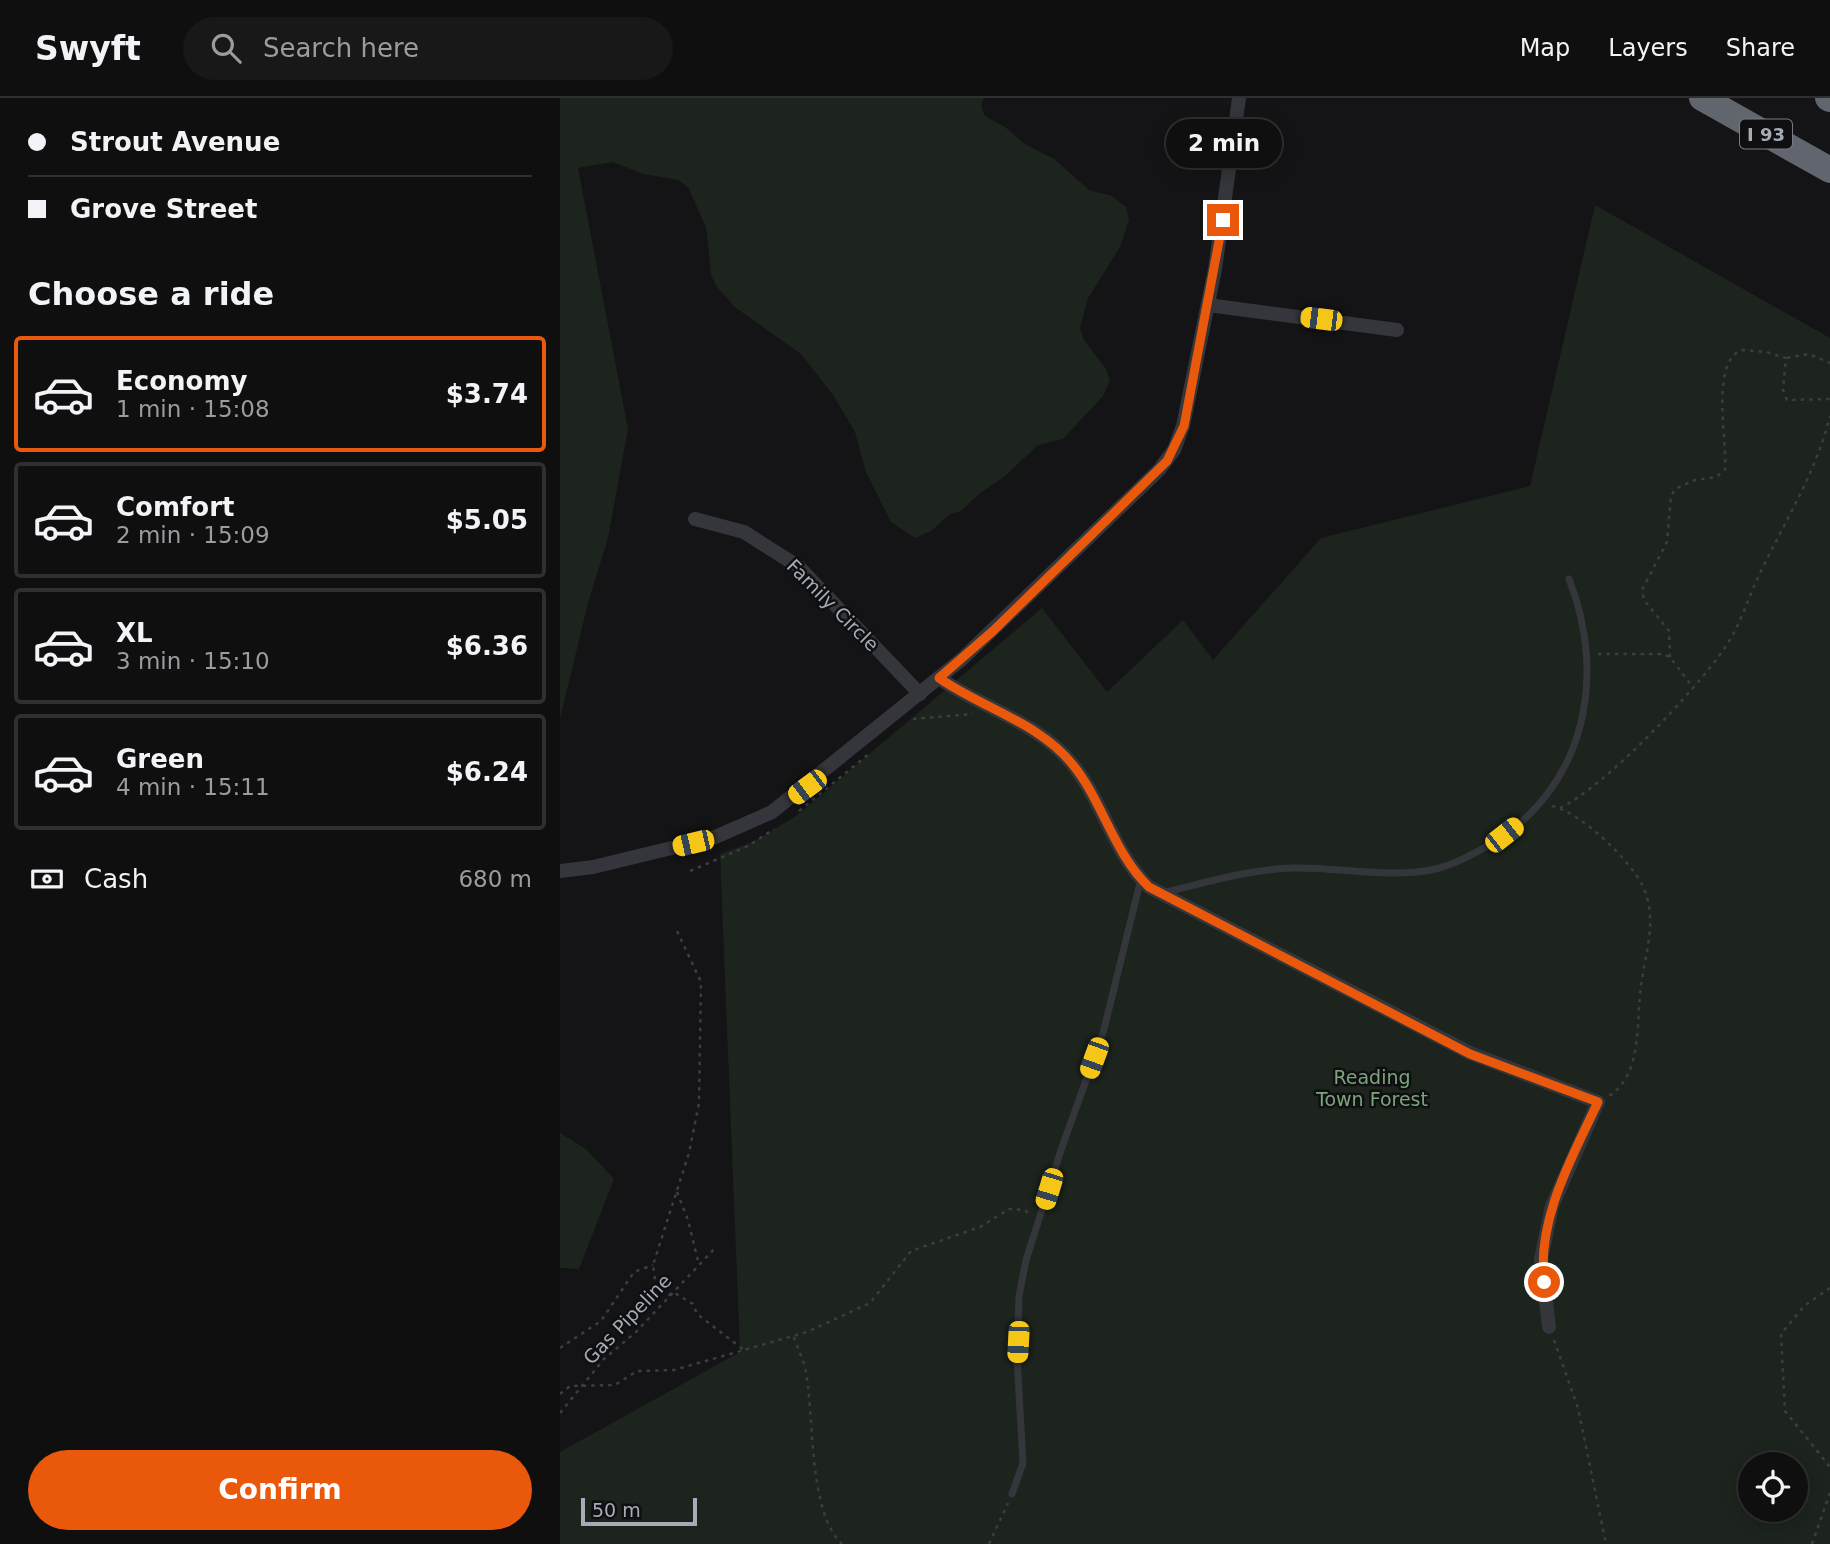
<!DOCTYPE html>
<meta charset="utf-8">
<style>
body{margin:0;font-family:"DejaVu Sans",sans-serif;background:#181819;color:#f1f3f6;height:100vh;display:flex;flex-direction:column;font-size:26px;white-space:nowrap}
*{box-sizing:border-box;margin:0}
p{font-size:23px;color:#9b9c9f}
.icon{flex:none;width:38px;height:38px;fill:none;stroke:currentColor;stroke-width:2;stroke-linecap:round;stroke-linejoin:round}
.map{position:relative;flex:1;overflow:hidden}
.details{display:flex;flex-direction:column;background:#0f0f10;width:560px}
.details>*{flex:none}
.hud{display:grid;align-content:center;height:154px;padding:0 28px;background:#0f0f10}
.buttons{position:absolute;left:1178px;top:1354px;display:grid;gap:14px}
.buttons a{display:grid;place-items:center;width:70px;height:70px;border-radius:50%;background:#0f0f10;box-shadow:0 4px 18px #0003,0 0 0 2px #2f2f30;font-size:35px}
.scale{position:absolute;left:21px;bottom:18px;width:116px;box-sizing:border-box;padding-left:7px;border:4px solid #a5acb7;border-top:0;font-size:19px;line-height:24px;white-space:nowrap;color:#a5acb7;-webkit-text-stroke:5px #0f0f11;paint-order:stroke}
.end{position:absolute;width:32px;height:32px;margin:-16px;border:9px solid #ea580c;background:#fff;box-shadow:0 0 0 4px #fff}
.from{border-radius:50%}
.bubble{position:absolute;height:49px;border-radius:24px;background:#0f0f10;box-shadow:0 4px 18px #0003,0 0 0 2px #2f2f30;font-size:23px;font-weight:700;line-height:49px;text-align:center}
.car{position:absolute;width:21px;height:42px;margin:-21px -10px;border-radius:9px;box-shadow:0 0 5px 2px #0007;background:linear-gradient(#f5c518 24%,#345 0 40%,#f5c518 0 76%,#345 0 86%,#f5c518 0)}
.hud b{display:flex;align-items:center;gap:24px;height:66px;font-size:26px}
.hud b+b{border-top:2px solid #2f2f30}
.hud i{width:18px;height:18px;background:#f1f3f6}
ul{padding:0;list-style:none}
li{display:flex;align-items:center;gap:21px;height:116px;margin:0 14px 10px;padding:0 14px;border:4px solid #2f2f30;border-radius:7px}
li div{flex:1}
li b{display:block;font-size:26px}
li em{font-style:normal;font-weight:700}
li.active{border-color:#ea580c}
li>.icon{width:63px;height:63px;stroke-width:1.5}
h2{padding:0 28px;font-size:32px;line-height:84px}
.pay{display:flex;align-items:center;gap:18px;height:77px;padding:0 28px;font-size:26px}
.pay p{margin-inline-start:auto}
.button{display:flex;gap:14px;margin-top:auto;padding:14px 28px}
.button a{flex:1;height:80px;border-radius:42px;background:#ea580c;color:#fff;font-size:28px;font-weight:700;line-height:80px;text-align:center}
header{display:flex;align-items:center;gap:42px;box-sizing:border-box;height:98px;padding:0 35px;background:#0f0f10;border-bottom:2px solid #2f2f30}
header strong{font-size:33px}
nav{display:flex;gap:38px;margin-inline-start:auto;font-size:24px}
.search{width:490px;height:63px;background:#181819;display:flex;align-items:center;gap:18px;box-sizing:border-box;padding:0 24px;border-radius:38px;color:#9b9c9f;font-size:26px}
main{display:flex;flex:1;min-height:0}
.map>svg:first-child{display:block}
.green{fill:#1c241d;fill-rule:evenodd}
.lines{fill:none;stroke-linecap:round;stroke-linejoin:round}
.path{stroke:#3b3d42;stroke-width:2.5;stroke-dasharray:3.5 5;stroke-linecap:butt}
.service{stroke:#35363b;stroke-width:7}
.minor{stroke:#35363b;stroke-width:14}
.motorway{stroke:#61656d;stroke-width:26}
.route{stroke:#ea580c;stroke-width:9}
.labels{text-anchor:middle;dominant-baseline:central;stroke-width:5;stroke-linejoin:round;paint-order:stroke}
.shield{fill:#0f0f11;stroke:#787d85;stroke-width:2}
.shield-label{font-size:18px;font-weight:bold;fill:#a5acb7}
.street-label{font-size:19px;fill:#a5acb7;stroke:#0f0f11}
.park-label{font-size:19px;fill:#7ba47b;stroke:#0f0f11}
</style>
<header>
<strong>Swyft</strong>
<div class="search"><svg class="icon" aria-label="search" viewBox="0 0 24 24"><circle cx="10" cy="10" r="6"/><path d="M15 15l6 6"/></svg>Search here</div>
<nav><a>Map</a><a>Layers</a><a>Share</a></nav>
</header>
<main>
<section class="details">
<div class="hud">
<b><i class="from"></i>Strout Avenue</b>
<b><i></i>Grove Street</b>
</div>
<h2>Choose a ride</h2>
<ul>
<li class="active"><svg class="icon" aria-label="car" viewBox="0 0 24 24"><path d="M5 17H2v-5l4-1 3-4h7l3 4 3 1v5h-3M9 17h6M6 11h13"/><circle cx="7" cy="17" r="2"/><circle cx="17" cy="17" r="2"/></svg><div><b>Economy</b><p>1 min · 15:08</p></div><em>$3.74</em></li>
<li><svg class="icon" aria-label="car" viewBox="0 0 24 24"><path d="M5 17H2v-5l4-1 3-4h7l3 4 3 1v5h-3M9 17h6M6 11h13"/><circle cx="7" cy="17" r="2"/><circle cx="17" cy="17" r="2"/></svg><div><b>Comfort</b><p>2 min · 15:09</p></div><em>$5.05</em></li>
<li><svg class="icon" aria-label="car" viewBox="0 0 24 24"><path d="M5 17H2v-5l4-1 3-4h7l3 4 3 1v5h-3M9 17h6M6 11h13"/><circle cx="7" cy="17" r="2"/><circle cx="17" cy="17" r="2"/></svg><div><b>XL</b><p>3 min · 15:10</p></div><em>$6.36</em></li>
<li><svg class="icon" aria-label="car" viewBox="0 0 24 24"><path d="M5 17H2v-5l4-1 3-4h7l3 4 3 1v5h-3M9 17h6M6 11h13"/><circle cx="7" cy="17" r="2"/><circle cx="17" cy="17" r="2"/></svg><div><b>Green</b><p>4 min · 15:11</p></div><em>$6.24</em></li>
</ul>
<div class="pay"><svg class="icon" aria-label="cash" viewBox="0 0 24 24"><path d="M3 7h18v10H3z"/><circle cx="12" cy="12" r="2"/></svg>Cash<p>680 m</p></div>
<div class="button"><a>Confirm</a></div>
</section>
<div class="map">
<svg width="1270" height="1446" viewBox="0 0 1270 1446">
<rect width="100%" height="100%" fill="#141416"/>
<!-- green -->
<g class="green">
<path d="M 0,0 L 424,0 L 421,8 L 425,18 L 445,29 L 465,46 L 494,61 L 529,92 L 552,98 L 566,109 L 569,122 L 560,149 L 528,200 L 520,230 L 524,242 L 546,271 L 550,282 L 543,298 L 503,341 L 478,347 L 444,379 L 420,395 L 401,413 L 390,416 L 371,433 L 355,440 L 331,424 L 306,374 L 295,334 L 273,297 L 241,256 L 176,210 L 156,188 L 151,176 L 146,129 L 128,89 L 118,82 L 83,76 L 53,64 L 18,70 L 68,331 L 48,440 L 28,505 L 0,621 Z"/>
<path d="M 1035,107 L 1270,240 L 1270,1446 L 0,1446 L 0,1354 L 180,1254 L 160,756 L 195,743 L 236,718 L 482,510 L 547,594 L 623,522 L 653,562 L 761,440 L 970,388 ZM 1190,1367 L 1236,1367 L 1236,1412 L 1190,1412 Z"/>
<path d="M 0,1035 L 26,1051 L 54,1081 L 19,1171 L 0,1170 Z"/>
</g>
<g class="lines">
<!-- path -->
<g class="path">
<path d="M 1227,260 L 1249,256 L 1270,265"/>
<path d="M 1038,556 L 1102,556 L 1110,559 L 1131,587"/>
<path d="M 1110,559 L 1109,533 L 1084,502 L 1082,492 L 1107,444 L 1111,398 L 1115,391 L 1135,382 L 1156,379 L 1165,372 C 1168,347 1149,260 1183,252 L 1206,254 L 1226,260 L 1223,292 L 1227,302 L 1270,301"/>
<path d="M 353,621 L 413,616"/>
<path d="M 992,708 C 1021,714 1075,766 1085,793 C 1097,825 1085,856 1081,888 C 1076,922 1083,977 1049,998"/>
<path d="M 1000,710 C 1046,688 1134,594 1164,551 C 1181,527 1188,499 1201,473 C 1226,421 1256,375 1270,318"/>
<path d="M 239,713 L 310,655"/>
<path d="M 130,773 L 188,748 L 214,731"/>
<path d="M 117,833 L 141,884 L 139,1005 L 129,1055 L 93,1167 L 96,1188 L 109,1197 L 113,1194 L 133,1206 L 137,1216 L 184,1252"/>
<path d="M 117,1094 L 128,1122 L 139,1167"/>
<path d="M 1270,1190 L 1244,1208 L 1221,1236 L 1225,1313 L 1270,1369"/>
<path d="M 234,1239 C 237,1249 242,1259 245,1269 C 255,1316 247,1413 282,1446"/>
<path d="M 994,1242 L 1018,1310 L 1046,1446"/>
<path d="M 0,1250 L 41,1223 L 74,1174 L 93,1167"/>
<path d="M 0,1296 L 10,1288 L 55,1287 L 77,1273 L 114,1272 L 247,1234 L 310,1205 L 351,1153 L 420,1129 L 449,1111 L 465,1112 L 470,1117"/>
<path d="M 0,1315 L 44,1261 L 76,1234 L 156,1149"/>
<path d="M 429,1446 L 448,1405"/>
<path d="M 1252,1446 L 1270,1395"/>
</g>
<!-- service -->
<g class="service">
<path d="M 602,795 C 645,785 689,771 733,770 C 778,769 827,780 871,772 C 892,768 916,755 934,744 C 1026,687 1047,578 1009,481"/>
<path d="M 452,1396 L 463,1365 L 457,1260 L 459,1198 L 466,1162 L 501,1052 L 543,935 L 581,781"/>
</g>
<!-- minor -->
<g class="minor">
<path d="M 648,207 L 837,232"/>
<path d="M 135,421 L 184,434 L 239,469 L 360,596"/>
<path d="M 379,580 C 422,610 480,625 513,667 C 543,704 554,756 589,789 L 910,955 L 1038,1004 L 992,1108 L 981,1161 L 989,1229"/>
<path d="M 0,773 L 33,769 L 153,740 L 212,714 L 402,561 L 599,372 L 614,352 L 623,328 L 655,171 L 679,0"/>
</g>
<!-- motorway -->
<g class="motorway">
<path d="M 1142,0 L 1270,72"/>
<path d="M 1268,0 L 1270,1"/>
</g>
</g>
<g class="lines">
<!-- route -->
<path class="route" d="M 663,122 L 624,328 L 607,363 L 433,533 L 379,580 C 422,610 480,625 513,667 C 543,704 554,756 589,789 L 910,956 L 1038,1004 C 1012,1060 977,1120 984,1184"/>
</g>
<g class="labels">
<!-- shield labels -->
<rect class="shield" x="1180" y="21.5" width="52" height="29" rx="5"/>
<g class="shield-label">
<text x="1206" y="36">I 93</text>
</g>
<!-- street labels -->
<g class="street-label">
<text transform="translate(273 507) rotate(45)">Family Circle</text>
<text transform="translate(67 1221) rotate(-46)">Gas Pipeline</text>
</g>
<!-- park labels -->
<g class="park-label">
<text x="812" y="979">Reading<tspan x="812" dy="22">Town Forest</tspan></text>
</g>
</g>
</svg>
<div class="buttons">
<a><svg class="icon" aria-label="locate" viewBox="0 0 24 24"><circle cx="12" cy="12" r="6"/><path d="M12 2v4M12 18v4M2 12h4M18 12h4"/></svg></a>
</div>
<div class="scale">50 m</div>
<i class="end from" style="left:984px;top:1184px"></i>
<i class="end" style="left:663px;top:122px"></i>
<div class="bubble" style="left:606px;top:21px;width:116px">2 min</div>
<i class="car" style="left:761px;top:221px;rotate:277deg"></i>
<i class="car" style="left:247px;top:689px;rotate:233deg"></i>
<i class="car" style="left:944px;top:737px;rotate:52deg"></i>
<i class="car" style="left:133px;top:745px;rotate:257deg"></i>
<i class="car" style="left:534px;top:960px;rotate:200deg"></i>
<i class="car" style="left:489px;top:1091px;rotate:197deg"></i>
<i class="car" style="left:458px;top:1244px;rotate:183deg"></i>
</div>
</main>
